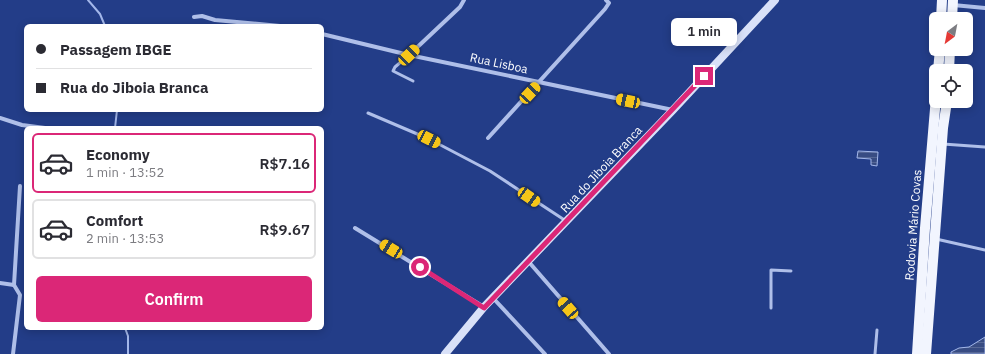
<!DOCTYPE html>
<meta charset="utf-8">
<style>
body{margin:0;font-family:"IBM Plex Sans",sans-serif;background:#f7f7f7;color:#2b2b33;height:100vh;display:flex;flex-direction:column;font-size:15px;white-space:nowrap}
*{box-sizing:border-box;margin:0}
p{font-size:13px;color:#7c7c81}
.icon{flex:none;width:22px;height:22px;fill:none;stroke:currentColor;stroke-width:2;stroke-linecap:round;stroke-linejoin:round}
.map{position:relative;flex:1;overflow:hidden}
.details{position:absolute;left:24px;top:126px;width:300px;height:204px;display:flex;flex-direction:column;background:#fff;border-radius:6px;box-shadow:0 2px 10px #0003}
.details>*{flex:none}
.top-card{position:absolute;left:24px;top:24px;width:300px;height:88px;border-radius:6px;box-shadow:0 2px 10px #0003;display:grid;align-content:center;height:88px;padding:0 12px;background:#fff}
.needle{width:26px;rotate:212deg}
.fabs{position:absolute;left:929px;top:12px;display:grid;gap:8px}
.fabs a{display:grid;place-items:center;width:44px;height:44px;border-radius:6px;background:#fff;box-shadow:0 2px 10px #0003;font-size:20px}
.end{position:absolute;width:18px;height:18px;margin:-9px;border:5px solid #db2777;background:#fff;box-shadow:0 0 0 2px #fff}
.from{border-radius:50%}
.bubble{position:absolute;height:28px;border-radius:6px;background:#fff;box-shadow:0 2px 10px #0003;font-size:13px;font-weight:600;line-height:28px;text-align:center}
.car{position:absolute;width:12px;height:24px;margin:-12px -6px;border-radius:5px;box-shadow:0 0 3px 1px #0007;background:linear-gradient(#f5c518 24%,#345 0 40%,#f5c518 0 76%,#345 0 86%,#f5c518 0)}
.top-card b{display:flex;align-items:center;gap:14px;height:38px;font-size:15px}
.top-card b+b{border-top:1px solid #e1e1e2}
.top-card i{width:10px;height:10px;background:#2b2b33}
ul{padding:7px 0 0;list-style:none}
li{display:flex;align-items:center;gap:12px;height:60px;margin:0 8px 6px;padding:0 4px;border:2px solid #e1e1e2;border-radius:6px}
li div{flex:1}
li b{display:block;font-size:15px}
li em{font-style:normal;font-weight:600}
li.on{border-color:#db2777}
li>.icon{width:36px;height:36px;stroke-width:1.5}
.action{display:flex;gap:8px;margin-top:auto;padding:8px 12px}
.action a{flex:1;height:46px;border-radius:6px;background:#db2777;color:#fff;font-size:16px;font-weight:600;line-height:46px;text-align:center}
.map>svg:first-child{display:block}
.water{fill:url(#water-rules);stroke:#a3b7ea}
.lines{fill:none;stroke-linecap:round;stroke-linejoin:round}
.stream{stroke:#a3b7ea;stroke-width:2}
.service{stroke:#afbfe9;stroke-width:3}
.minor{stroke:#afbfe9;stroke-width:4}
.secondary{stroke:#d9e1f8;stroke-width:8}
.primary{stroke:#f2f5fe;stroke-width:10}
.route{stroke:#db2777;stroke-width:5}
.labels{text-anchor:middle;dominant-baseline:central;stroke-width:4;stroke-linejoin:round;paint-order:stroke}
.street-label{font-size:12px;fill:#fff;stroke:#233d88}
</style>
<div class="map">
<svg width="985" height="354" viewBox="0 0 985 354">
<defs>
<pattern id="water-rules" width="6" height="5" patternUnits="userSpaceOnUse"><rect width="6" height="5" fill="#384c83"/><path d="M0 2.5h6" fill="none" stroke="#566796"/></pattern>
</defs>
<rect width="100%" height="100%" fill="#233d88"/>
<!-- water -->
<g class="water">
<path d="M 858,151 L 878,152 L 877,166 L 871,165 L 871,159 L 857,158 Z"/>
<path d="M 985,337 L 985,354 L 951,354 L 951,352 L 959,348 L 969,347 Z"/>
</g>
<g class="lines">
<!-- stream -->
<g class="stream">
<path d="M 88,0 L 100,14 L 105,26"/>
<path d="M 115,128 L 117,110"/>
<path d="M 125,328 L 128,336 L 128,354"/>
</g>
<!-- service -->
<g class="service">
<path d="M 409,55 L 395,67 L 393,71 L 413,81"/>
<path d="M 368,113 L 429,139 L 490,171 L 566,221"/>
<path d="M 943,144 L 985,147"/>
<path d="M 936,239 L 985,250"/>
<path d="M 771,308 L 771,270 L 791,271"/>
<path d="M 875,354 L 877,330"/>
</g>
<!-- minor -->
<g class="minor">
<path d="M 953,5 L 985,8"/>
<path d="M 194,17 L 202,16 L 215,20 L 280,26"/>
<path d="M 322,34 L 409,55 L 673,110"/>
<path d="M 409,55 L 460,7 L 464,0"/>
<path d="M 0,118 L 22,125 L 45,128"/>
<path d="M 488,138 L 605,9 L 609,3 L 606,0"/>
<path d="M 355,228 L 484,307"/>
<path d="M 528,261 L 609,354"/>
<path d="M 0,283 L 14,285"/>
<path d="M 14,285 L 20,186"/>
<path d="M 493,298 L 545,354"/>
<path d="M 13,354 L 20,295 L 14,285"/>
</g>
<!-- secondary -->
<path class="secondary" d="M 445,354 L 484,307 L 673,110 L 775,0"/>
<!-- primary -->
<g class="primary">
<path d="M 941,19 L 942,0"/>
<path d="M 952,19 L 953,0"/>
<path d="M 938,71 L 940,49"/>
<path d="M 949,71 L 950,49"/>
<path d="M 917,354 L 925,228 L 936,97"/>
<path d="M 926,354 L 943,128 L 947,101"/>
</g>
</g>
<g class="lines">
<!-- route -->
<path class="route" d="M 420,267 L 484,308 L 704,76"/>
</g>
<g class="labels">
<!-- street labels -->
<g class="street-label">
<text transform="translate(499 63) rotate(12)">Rua Lisboa</text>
<text transform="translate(601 169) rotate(-47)">Rua do Jiboia Branca</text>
<text transform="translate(913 225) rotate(-86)">Rodovia Mário Covas</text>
</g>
</g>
</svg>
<div class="fabs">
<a><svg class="needle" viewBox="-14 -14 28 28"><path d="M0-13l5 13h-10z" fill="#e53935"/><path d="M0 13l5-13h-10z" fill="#7c7c81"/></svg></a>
<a><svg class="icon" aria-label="locate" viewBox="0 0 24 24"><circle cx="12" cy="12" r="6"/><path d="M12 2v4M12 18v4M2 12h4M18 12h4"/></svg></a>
</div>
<i class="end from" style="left:420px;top:267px"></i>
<i class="end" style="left:704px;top:76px"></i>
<div class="bubble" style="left:671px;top:18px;width:66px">1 min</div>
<i class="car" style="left:409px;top:55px;rotate:46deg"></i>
<i class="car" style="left:530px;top:93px;rotate:43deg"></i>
<i class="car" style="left:628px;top:101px;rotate:282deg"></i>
<i class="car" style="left:429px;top:139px;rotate:117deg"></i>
<i class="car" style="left:529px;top:197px;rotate:124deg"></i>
<i class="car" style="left:391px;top:249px;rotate:301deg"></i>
<i class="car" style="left:568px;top:308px;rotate:319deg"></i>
<div class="top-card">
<b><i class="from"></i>Passagem IBGE</b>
<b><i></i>Rua do Jiboia Branca</b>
</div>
<section class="details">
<ul>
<li class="on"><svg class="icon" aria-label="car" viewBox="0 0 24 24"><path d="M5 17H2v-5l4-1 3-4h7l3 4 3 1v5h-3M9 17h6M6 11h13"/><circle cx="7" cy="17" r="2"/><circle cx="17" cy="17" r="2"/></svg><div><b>Economy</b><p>1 min · 13:52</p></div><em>R$7.16</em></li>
<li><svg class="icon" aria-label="car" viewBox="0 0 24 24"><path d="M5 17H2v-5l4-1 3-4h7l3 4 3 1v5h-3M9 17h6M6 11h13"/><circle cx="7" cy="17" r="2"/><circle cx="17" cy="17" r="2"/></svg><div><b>Comfort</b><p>2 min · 13:53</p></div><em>R$9.67</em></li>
</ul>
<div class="action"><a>Confirm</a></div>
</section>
</div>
